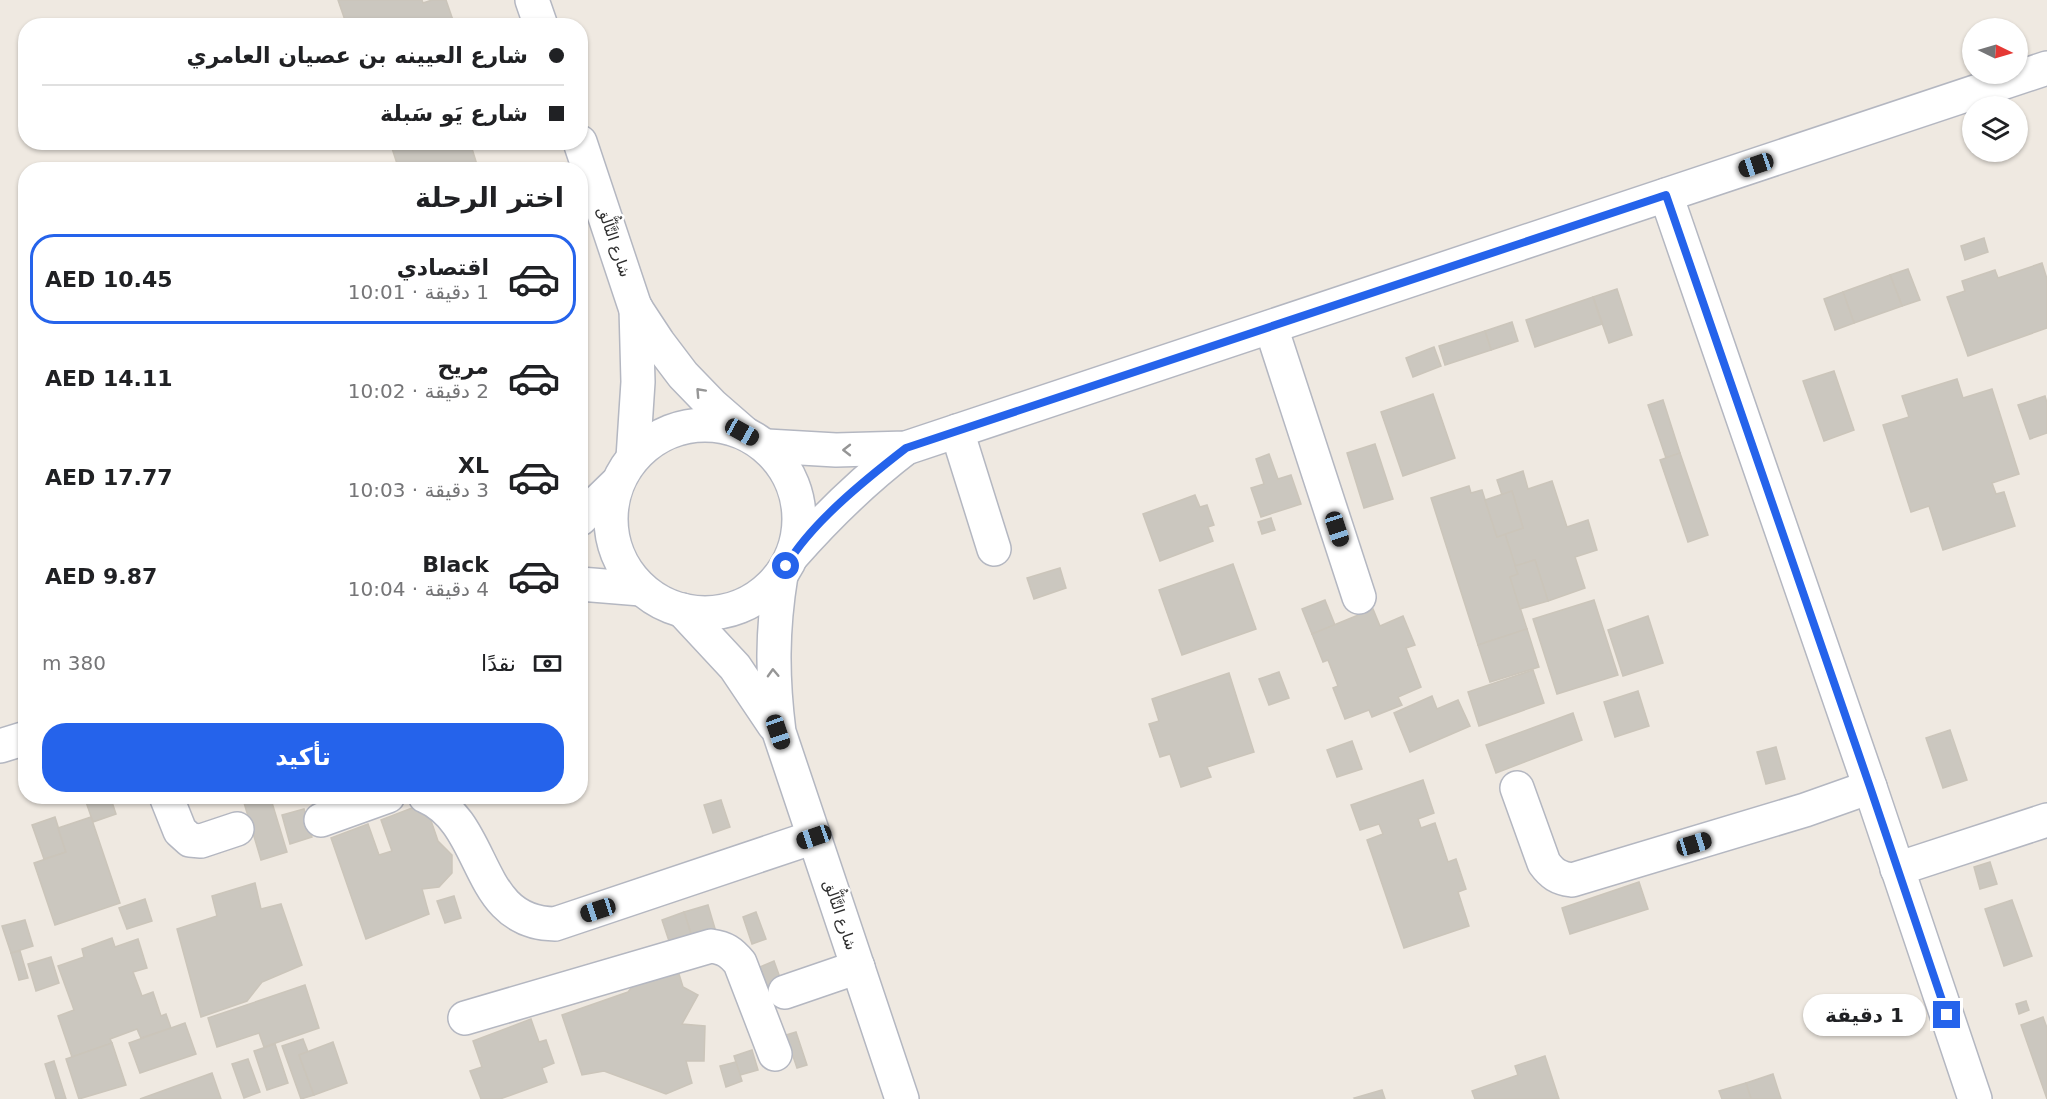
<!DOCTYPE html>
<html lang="ar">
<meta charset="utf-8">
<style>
body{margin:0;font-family:"DejaVu Sans","Noto Sans Arabic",sans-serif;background:#f2f2f2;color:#202124;direction:rtl;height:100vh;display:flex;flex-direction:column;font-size:22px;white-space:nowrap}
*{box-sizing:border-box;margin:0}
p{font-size:20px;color:#757577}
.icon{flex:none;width:33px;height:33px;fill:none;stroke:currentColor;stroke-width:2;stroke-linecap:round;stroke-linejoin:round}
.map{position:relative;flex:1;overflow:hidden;direction:ltr}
.side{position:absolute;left:18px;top:162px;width:570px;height:642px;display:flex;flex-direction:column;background:#fff;border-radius:24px;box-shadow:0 2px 4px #0004;direction:rtl}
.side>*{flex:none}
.banner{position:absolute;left:18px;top:18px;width:570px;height:132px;border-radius:24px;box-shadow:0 2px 4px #0004;direction:rtl;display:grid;align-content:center;height:132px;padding:0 24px;background:#fff}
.needle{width:39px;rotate:95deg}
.buttons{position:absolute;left:1962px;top:18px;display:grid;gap:12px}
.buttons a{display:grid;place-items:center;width:66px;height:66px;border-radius:50%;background:#fff;box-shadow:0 2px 4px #0004;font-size:30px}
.end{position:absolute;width:27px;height:27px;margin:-14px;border:8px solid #2563eb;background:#fff;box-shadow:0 0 0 3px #fff}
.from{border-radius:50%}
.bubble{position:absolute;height:42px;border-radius:21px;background:#fff;box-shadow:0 2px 4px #0004;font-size:20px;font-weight:700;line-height:42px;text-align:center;direction:rtl}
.car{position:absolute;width:18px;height:36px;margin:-18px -9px;border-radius:8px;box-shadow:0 0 4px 2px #0007;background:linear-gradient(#222 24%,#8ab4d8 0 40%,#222 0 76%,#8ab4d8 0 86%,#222 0)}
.banner b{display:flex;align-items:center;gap:21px;height:57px;font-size:22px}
.banner b+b{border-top:2px solid #e0e0e0}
.banner i{width:15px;height:15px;background:#202124}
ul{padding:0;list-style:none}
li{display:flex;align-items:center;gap:18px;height:90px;margin:0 12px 9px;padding:0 12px;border:3px solid transparent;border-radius:24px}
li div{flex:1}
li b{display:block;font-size:22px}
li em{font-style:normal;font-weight:700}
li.active{border-color:#2563eb}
li>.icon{width:54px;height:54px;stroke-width:1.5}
h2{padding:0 24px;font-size:27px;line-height:72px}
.pay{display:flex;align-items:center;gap:15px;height:66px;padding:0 24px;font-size:22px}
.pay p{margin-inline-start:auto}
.button{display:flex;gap:12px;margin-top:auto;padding:12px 24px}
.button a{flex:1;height:69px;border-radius:24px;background:#2563eb;color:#fff;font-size:24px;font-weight:700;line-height:69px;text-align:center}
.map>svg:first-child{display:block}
.building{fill:#cbc7bf;stroke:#cbc5ba;stroke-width:1.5}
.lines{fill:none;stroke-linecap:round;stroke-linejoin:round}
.minor-casing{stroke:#b4b7c1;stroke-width:36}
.minor{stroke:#fff;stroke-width:33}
.oneway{stroke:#969696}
.route{stroke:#2563eb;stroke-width:8}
.labels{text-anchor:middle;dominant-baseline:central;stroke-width:5;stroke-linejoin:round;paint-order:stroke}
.street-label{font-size:15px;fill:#2e2e2e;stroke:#fff}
</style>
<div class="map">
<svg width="2047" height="1099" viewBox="0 0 2047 1099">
<rect width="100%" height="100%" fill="#efe9e1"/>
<!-- building -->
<g class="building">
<path d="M 338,0 L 422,0 L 423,3 L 432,0 L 446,0 L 455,26 L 347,26 Z"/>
<path d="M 390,142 L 470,142 L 478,168 L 399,170 Z"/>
<path d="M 1984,238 L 1988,252 L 1965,260 L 1961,246 Z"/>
<path d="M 2042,263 L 2047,279 L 2047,328 L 1968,356 L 1947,297 L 1965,291 L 1962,281 L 1995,270 L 1998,278 Z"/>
<path d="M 1908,269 L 1920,300 L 1902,306 L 1890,275 Z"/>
<path d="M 1890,275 L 1902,306 L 1854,323 L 1843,292 Z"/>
<path d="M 1617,289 L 1632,335 L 1609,343 L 1593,297 Z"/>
<path d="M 1843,292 L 1854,323 L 1835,330 L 1824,299 Z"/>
<path d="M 1593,297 L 1602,324 L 1535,347 L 1526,320 Z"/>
<path d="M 1512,322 L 1518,341 L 1491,350 L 1485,331 Z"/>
<path d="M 1485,331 L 1491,350 L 1445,365 L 1439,346 Z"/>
<path d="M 1434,347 L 1441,366 L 1413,377 L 1406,358 Z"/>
<path d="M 1834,371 L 1854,430 L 1824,441 L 1803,381 Z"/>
<path d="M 1957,379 L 1963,398 L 1992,389 L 2019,474 L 1992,483 L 1996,494 L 2004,492 L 2015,526 L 1943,550 L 1929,506 L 1911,512 L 1883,425 L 1909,417 L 1902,396 Z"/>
<path d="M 1433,394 L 1455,458 L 1403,476 L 1381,412 Z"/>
<path d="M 2045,396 L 2047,403 L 2047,433 L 2030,439 L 2018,405 Z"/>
<path d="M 1663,400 L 1680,453 L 1666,458 L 1648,405 Z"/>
<path d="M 1375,444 L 1393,499 L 1364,508 L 1347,453 Z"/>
<path d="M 1680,453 L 1708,535 L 1688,542 L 1660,460 Z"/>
<path d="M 1269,454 L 1278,479 L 1291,475 L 1301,504 L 1261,517 L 1251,488 L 1264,484 L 1256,459 Z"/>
<path d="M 1523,471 L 1528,489 L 1552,481 L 1567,527 L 1588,520 L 1597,550 L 1575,557 L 1585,588 L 1548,601 L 1535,560 L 1515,566 L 1505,534 L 1523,528 L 1512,491 L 1502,495 L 1497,480 Z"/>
<path d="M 1469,486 L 1471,493 L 1482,490 L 1497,537 L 1505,534 L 1518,574 L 1510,577 L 1527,629 L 1478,645 L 1431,498 Z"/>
<path d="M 1512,491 L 1523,528 L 1497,537 L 1485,500 Z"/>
<path d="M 1195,495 L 1200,507 L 1207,505 L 1214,525 L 1208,527 L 1213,541 L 1160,561 L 1143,514 Z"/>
<path d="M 1271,518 L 1275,530 L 1262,534 L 1258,522 Z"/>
<path d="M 1535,560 L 1548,601 L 1520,609 L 1510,577 L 1518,574 L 1515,566 Z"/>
<path d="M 1233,564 L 1256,629 L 1182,655 L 1159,590 Z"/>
<path d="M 1060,568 L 1066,588 L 1034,599 L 1027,578 Z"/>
<path d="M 1325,600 L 1335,625 L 1312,634 L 1302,609 Z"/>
<path d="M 1594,600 L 1618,675 L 1557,694 L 1533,619 Z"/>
<path d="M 1373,609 L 1380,626 L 1403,616 L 1415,645 L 1406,648 L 1421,687 L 1398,697 L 1402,705 L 1372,717 L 1369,710 L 1345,719 L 1333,688 L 1338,686 L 1328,660 L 1323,662 L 1312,634 Z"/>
<path d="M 1648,616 L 1663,663 L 1623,676 L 1608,630 Z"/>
<path d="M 1527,629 L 1539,667 L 1490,682 L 1478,645 Z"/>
<path d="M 1533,670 L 1544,703 L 1479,726 L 1468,692 Z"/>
<path d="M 1279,672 L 1289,698 L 1269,705 L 1259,679 Z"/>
<path d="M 1229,673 L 1254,752 L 1207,767 L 1211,777 L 1181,787 L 1170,754 L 1160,757 L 1149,724 L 1159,721 L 1152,699 Z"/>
<path d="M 1638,691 L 1649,726 L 1615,737 L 1604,702 Z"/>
<path d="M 1432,696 L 1437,709 L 1458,700 L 1470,726 L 1410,752 L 1394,713 Z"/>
<path d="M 1573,713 L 1582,740 L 1496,773 L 1486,745 Z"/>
<path d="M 1950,730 L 1967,780 L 1943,788 L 1926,738 Z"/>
<path d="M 1352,741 L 1362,769 L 1337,777 L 1327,750 Z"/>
<path d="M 1776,747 L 1785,779 L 1766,784 L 1757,752 Z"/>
<path d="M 1423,780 L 1434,813 L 1418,819 L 1421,828 L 1435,823 L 1448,862 L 1456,859 L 1466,889 L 1458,892 L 1469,926 L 1404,948 L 1367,840 L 1383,834 L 1379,824 L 1360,830 L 1351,805 Z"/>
<path d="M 102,796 L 110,796 L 116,814 L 93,822 L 86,802 Z"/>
<path d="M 242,796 L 270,796 L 287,852 L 261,860 Z"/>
<path d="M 721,800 L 730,827 L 713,833 L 704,805 Z"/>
<path d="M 425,803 L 438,841 L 452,855 L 452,873 L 439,887 L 422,889 L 429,914 L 366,939 L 331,838 L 368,824 L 379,855 L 392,851 L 381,820 Z"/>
<path d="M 304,809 L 312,837 L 290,844 L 282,815 Z"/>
<path d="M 55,817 L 66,852 L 44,859 L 32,825 Z"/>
<path d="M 91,817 L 120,903 L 55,925 L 34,863 L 66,852 L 58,828 Z"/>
<path d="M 1990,862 L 1997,884 L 1980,889 L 1974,867 Z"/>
<path d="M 1639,882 L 1648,909 L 1570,934 L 1562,908 Z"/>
<path d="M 255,883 L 261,909 L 281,904 L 302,965 L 262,982 L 247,1001 L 201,1017 L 177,929 L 217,916 L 212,896 Z"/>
<path d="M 454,896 L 461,918 L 445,923 L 437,901 Z"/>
<path d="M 145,899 L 152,921 L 127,929 L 119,908 Z"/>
<path d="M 2012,900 L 2032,956 L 2004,966 L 1985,909 Z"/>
<path d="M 708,905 L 716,932 L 693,940 L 684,912 Z"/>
<path d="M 684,912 L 693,940 L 671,947 L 662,920 Z"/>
<path d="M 756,912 L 766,939 L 752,944 L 743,917 Z"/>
<path d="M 25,920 L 33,946 L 11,953 L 2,926 Z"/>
<path d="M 112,938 L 115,947 L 138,939 L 147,968 L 133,972 L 142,996 L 153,992 L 161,1016 L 166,1014 L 171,1028 L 141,1038 L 137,1029 L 110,1039 L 112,1043 L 72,1057 L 58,1016 L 74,1010 L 58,966 L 84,957 L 82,949 Z"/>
<path d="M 20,951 L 28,978 L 19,980 L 11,953 Z"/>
<path d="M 51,957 L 59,983 L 36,991 L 28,964 Z"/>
<path d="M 674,958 L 683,987 L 698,995 L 682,1024 L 705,1026 L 704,1061 L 686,1061 L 692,1083 L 666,1094 L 604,1071 L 582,1075 L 562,1015 L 628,992 L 649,966 Z"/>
<path d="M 774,961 L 787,997 L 773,1002 L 760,967 Z"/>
<path d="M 305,985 L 319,1028 L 264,1047 L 259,1033 L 217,1047 L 208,1018 Z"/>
<path d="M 2026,1001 L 2029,1010 L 2019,1014 L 2016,1004 Z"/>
<path d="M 2043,1017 L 2047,1028 L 2047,1099 L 2021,1025 Z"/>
<path d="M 531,1019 L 539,1042 L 546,1040 L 554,1063 L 542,1068 L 547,1082 L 500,1099 L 481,1099 L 470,1071 L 482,1067 L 473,1041 Z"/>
<path d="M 185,1023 L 196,1054 L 140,1073 L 129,1043 Z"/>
<path d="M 796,1032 L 807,1065 L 797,1068 L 786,1035 Z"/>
<path d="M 303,1039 L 308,1052 L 299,1055 L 314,1095 L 301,1099 L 282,1046 Z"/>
<path d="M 333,1042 L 347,1083 L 314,1095 L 299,1055 Z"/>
<path d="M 112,1043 L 126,1085 L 79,1099 L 66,1059 Z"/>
<path d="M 275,1044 L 288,1083 L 267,1090 L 254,1051 Z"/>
<path d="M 752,1050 L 758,1070 L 740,1075 L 734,1056 Z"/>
<path d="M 1545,1056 L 1559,1099 L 1475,1099 L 1472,1091 L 1518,1075 L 1515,1066 Z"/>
<path d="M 248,1059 L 260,1092 L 244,1098 L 232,1064 Z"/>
<path d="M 54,1061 L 66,1099 L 56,1099 L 45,1064 Z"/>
<path d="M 736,1062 L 742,1081 L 726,1087 L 720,1066 Z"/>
<path d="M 212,1073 L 221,1099 L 140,1099 Z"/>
<path d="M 1773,1074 L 1781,1099 L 1751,1099 L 1746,1083 Z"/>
<path d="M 1746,1083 L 1751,1099 L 1722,1099 L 1719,1091 Z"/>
<path d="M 1382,1090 L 1385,1099 L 1355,1099 L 1354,1098 Z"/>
</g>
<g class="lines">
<!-- minor casing -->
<g class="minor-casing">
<g id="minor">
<path d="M 532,0 L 541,26"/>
<path d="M 580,142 L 635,307 L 658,342 L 683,375 L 712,405 L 743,432"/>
<path d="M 1666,195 L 1870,787 L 1975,1099"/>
<path d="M 1271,327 L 1359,597"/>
<circle cx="705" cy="519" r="94"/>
<path d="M 957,431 L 994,549"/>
<path d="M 767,446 L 836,450 L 906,448 L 2047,68"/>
<path d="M 633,458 L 638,382 L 636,308"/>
<path d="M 580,519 L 616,484"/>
<path d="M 792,556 C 827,516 863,481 906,448"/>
<path d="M 781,575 C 772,630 772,677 779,732 L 902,1099"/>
<path d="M 580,584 L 641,589"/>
<path d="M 682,610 L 735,667 L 774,725"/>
<path d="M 0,746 L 26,738"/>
<path d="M 1517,788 L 1544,863 C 1552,874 1558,878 1572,880 L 1805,810 L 1870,787"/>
<path d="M 166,796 L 180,831 L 190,840 L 201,841 L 237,829"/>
<path d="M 425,796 C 489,824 473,923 555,924 L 814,837"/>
<path d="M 321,820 L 388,796"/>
<path d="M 1897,869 L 2047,820"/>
<path d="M 785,992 L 858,967"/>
<path d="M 465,1018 L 711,946 C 725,948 731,952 740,963 L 775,1054"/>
</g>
</g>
<!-- minor -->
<use href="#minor" class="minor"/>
</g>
<!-- one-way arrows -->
<defs><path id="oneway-chevron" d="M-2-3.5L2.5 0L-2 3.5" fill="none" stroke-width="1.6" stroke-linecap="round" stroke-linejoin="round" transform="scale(1.5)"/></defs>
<g class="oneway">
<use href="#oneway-chevron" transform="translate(700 392) rotate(-133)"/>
<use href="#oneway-chevron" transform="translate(847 450) rotate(-180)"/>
<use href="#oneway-chevron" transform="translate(773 673) rotate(-92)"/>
</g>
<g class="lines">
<!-- route -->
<path class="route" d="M 786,566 C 811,523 866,479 906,448 L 1666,195 L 1870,787 L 1947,1015"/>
</g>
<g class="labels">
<!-- street labels -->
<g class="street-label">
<text transform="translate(614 242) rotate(71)">شارع التَّألُّق</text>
<text transform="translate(840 915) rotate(71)">شارع التَّألُّق</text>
</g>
</g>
</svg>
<div class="buttons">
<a><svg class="needle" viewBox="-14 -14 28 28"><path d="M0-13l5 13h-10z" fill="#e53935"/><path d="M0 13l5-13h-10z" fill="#757577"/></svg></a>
<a><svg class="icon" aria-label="layers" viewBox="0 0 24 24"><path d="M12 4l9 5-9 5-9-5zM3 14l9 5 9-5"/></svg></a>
</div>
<i class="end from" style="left:786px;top:566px"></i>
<i class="end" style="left:1947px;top:1015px"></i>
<div class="bubble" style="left:1803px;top:994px;width:123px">1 دقيقة</div>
<i class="car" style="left:1756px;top:165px;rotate:251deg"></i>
<i class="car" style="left:742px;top:432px;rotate:119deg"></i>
<i class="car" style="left:1337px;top:529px;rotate:162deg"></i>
<i class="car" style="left:778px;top:732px;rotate:161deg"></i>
<i class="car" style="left:814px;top:837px;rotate:251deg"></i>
<i class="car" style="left:1694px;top:844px;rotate:73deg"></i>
<i class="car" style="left:598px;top:910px;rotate:252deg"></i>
<div class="banner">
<b><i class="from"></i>شارع العيينه بن عصيان العامري</b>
<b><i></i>شارع يَو سَبلة</b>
</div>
<section class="side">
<h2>اختر الرحلة</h2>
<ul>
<li class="active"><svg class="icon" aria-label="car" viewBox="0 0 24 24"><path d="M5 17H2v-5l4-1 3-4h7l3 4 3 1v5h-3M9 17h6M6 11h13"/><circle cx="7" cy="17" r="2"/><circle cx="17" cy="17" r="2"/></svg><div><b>اقتصادي</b><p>1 دقيقة · 10:01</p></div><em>AED 10.45</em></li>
<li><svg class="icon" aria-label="car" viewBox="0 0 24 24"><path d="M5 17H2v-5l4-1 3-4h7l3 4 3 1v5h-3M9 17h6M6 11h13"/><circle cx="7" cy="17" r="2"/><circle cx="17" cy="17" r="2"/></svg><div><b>مريح</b><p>2 دقيقة · 10:02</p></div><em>AED 14.11</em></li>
<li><svg class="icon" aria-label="car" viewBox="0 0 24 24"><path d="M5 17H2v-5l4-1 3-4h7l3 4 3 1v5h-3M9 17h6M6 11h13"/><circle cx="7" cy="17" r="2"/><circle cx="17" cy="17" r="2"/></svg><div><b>XL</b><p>3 دقيقة · 10:03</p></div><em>AED 17.77</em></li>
<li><svg class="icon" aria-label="car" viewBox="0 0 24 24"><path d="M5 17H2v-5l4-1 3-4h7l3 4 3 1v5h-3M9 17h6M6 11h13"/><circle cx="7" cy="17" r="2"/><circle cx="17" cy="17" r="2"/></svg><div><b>Black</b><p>4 دقيقة · 10:04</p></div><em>AED 9.87</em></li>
</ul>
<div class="pay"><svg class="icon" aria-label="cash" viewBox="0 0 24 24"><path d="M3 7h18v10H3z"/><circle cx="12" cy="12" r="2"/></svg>نقدًا<p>380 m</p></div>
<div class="button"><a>تأكيد</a></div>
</section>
</div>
